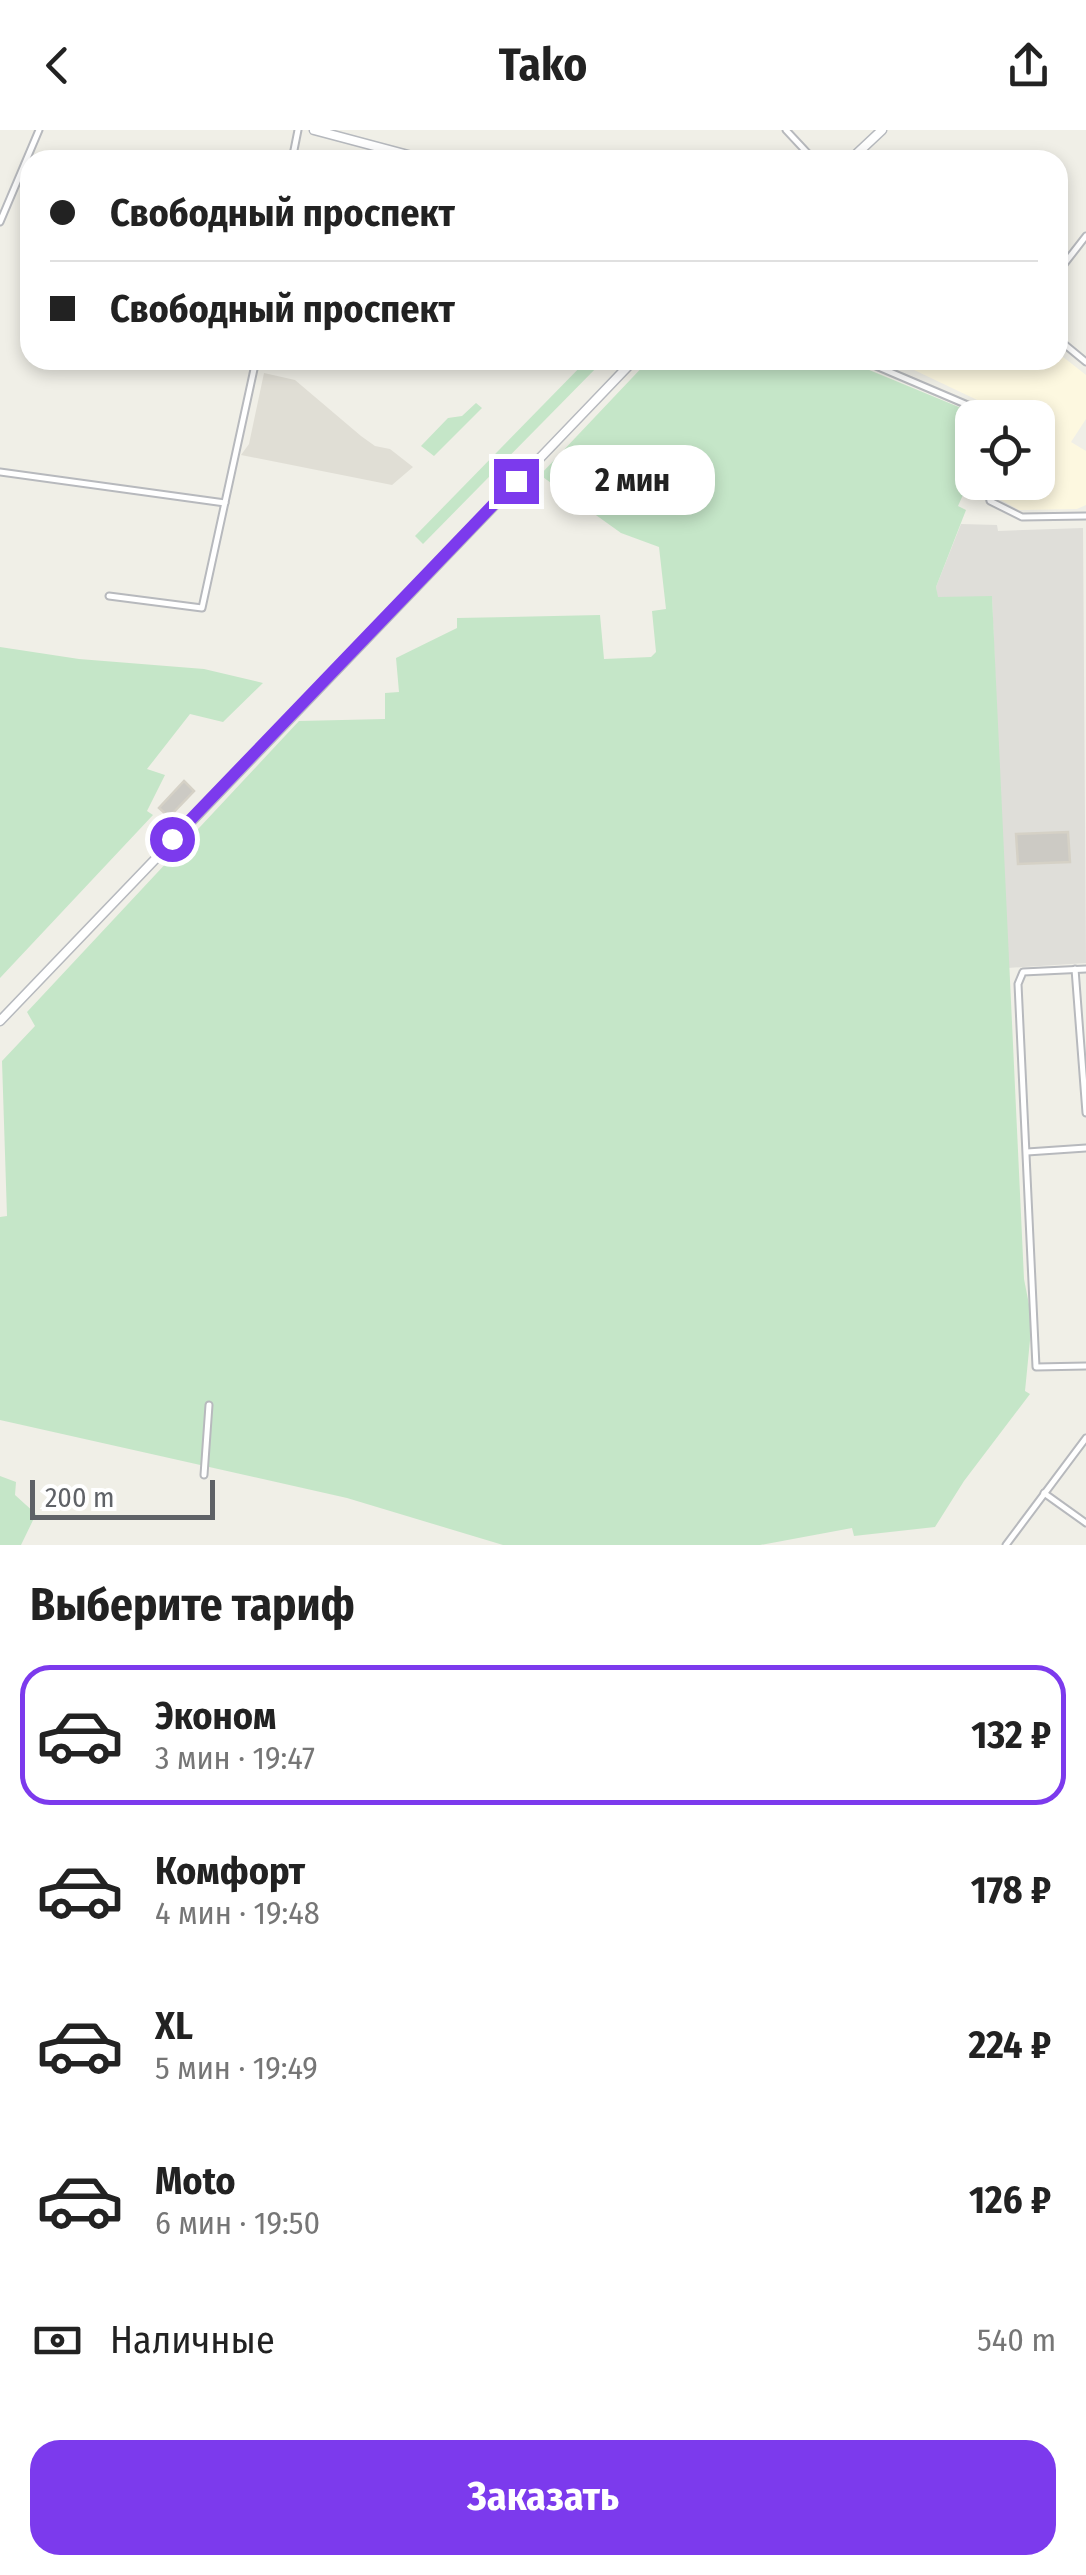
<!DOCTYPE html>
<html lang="ru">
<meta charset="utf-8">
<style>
body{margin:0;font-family:"Fira Sans Condensed",sans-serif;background:#f2f2f2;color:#222;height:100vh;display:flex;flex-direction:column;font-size:38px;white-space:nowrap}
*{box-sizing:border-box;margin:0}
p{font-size:32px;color:#767676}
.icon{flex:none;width:55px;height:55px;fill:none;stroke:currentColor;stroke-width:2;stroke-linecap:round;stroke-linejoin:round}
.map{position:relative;height:1415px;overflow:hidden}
.panel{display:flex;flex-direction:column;background:#fff;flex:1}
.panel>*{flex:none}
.top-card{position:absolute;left:20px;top:20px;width:1048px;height:220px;border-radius:30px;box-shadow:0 5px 15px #0003;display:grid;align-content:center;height:220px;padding:0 30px;background:#fff}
.tools{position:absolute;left:955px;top:270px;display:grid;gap:20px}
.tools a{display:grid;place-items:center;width:100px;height:100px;border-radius:20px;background:#fff;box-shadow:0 5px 15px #0003;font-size:50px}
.scale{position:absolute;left:30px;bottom:25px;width:185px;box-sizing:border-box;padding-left:10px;border:5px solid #5f6267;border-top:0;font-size:28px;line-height:35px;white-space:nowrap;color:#5f6267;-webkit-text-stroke:8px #fff;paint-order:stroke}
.end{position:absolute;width:45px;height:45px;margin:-22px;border:12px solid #7c3aed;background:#fff;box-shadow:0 0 0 5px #fff}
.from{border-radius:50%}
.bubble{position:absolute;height:70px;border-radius:30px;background:#fff;box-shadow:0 5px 15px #0003;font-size:32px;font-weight:700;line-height:70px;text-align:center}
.top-card b{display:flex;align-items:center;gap:35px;height:95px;font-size:38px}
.top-card b+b{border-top:2px solid #e0e0e0}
.top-card i{width:25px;height:25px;background:#222}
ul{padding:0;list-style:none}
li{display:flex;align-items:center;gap:30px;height:140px;margin:0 20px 15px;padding:0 10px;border:5px solid transparent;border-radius:30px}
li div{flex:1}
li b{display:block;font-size:38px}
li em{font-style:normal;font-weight:700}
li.on{border-color:#7c3aed}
li>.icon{width:90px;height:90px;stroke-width:1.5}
h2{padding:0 30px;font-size:45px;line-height:120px}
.pay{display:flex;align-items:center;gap:25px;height:110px;padding:0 30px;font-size:38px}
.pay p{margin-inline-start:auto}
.button{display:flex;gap:20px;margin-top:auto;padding:20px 30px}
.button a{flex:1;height:115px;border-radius:30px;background:#7c3aed;color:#fff;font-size:40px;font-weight:700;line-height:115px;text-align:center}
header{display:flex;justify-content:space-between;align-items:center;height:130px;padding:0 30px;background:#fff;font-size:45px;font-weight:700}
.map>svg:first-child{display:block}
.commercial{fill:#fdf8e0}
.industrial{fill:#dfded9}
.education{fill:#e0ded5}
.green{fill:#c5e6c8}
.building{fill:#cccac4;stroke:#d5d1c6;stroke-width:2.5}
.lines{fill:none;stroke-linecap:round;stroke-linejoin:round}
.street-casing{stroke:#b7b9bd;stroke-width:9}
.secondary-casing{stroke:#b6b9be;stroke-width:11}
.street{stroke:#fff;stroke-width:5}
.secondary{stroke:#fff;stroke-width:8}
.route{stroke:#7c3aed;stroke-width:12}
</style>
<header><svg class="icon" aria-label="back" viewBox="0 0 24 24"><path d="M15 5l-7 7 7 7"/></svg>Tako<svg class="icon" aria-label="share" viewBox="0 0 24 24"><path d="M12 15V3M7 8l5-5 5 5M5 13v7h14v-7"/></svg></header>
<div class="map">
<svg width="1086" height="1415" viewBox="0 0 1086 1415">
<rect width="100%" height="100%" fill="#f0efe7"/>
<!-- commercial -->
<path class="commercial" d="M 1058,223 L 1086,245 L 1086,289 L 1071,312 L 1086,321 L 1086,375 L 1077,379 L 1019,380 L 996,367 L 995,353 L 1038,352 L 1038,288 L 1013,287 L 893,230 L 1058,230 Z"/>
<!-- industrial -->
<path class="industrial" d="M 961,394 L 997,395 L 998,401 L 1083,398 L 1086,833 L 1007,838 L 992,467 L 937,467 L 936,457 Z"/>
<!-- education -->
<path class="education" d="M 264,243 L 295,250 L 361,306 L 375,316 L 390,319 L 413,337 L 392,355 L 241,325 L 249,314 Z"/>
<!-- green -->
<g class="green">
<path d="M 587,230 L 604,230 L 423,414 L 415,406 Z"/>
<path d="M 649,230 L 845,230 L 983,287 L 972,288 L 972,352 L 981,353 L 976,362 L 966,358 L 958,376 L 966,380 L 936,457 L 938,467 L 992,466 L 1024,1149 L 1032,1190 L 1025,1261 L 1030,1264 L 964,1351 L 935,1397 L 854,1406 L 852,1398 L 760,1415 L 503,1415 L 347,1368 L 0,1290 L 0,1087 L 7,1086 L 2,931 L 35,896 L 27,882 L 299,591 L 385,589 L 385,563 L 399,562 L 396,528 L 457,498 L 457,488 L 600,485 L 604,529 L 651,527 L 656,522 L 652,481 L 666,479 L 659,417 L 621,403 L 540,345 Z"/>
<path d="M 476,273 L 482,278 L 434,326 L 421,316 L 448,288 L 462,286 Z"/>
<path d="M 0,517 L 79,529 L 204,539 L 263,553 L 223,592 L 190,584 L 147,639 L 165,645 L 147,681 L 153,685 L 0,848 Z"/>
<path d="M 0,1346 L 16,1352 L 15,1365 L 36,1384 L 21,1415 L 0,1415 Z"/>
</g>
<!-- building -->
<g class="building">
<path d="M 184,651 L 194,661 L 169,687 L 159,678 Z"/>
<path d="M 1068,702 L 1070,732 L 1018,734 L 1016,704 Z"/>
</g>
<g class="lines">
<!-- street casing -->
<g class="street-casing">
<g id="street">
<path d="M 786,0 L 814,30"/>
<path d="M 292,30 L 298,0"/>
<path d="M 0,92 L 39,0"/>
<path d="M 1058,142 L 1086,106"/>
<path d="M 1058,209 L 1086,232"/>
<path d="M 862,230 L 998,288"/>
<path d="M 0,342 L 225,373"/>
<path d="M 986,352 L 990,371 L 1022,387 L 1086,386"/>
<path d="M 109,466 L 202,478 L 256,230"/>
<path d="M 1075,839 L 1086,983"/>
<path d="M 1086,839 L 1023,842 L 1018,854 L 1036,1237 L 1086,1236"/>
<path d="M 1027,1022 L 1086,1018"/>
<path d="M 204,1345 L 209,1275"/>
<path d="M 1044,1363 L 1086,1393"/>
<path d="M 1006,1415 L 1086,1308"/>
</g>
</g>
<!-- secondary casing -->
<g class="secondary-casing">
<g id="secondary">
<path d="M 314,0 L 427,30"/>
<path d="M 850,30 L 882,0"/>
<path d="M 0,891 L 634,230"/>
</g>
</g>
<!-- street -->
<use href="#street" class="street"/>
<!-- secondary -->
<use href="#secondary" class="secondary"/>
</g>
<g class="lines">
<!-- route -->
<path class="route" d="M 172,709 L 516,351"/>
</g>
</svg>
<div class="tools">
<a><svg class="icon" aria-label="locate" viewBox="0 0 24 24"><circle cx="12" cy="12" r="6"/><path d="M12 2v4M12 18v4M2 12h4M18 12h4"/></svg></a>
</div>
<div class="scale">200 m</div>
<i class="end from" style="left:172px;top:709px"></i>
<i class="end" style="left:516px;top:351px"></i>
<div class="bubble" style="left:550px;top:315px;width:165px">2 мин</div>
<div class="top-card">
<b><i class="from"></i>Свободный проспект</b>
<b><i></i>Свободный проспект</b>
</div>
</div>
<section class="panel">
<h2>Выберите тариф</h2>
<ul>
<li class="on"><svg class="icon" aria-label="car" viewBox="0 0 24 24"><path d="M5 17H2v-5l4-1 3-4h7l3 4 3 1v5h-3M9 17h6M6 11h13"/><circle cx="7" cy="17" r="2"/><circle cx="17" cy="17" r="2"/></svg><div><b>Эконом</b><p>3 мин · 19:47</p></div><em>132 ₽</em></li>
<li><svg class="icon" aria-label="car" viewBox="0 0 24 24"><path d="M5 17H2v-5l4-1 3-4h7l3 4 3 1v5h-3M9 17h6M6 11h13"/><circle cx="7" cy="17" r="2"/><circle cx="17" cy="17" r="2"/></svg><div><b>Комфорт</b><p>4 мин · 19:48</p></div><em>178 ₽</em></li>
<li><svg class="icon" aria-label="car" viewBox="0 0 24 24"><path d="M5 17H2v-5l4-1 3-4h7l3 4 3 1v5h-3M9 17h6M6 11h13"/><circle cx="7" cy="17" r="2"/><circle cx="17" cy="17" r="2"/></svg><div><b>XL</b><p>5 мин · 19:49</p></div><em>224 ₽</em></li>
<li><svg class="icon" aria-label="car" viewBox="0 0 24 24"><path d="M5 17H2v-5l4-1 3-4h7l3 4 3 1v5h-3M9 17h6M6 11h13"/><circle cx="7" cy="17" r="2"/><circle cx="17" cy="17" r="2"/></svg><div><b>Moto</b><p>6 мин · 19:50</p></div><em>126 ₽</em></li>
</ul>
<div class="pay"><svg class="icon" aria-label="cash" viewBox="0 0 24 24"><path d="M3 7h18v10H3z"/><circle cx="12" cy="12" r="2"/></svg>Наличные<p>540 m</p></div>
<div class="button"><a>Заказать</a></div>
</section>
